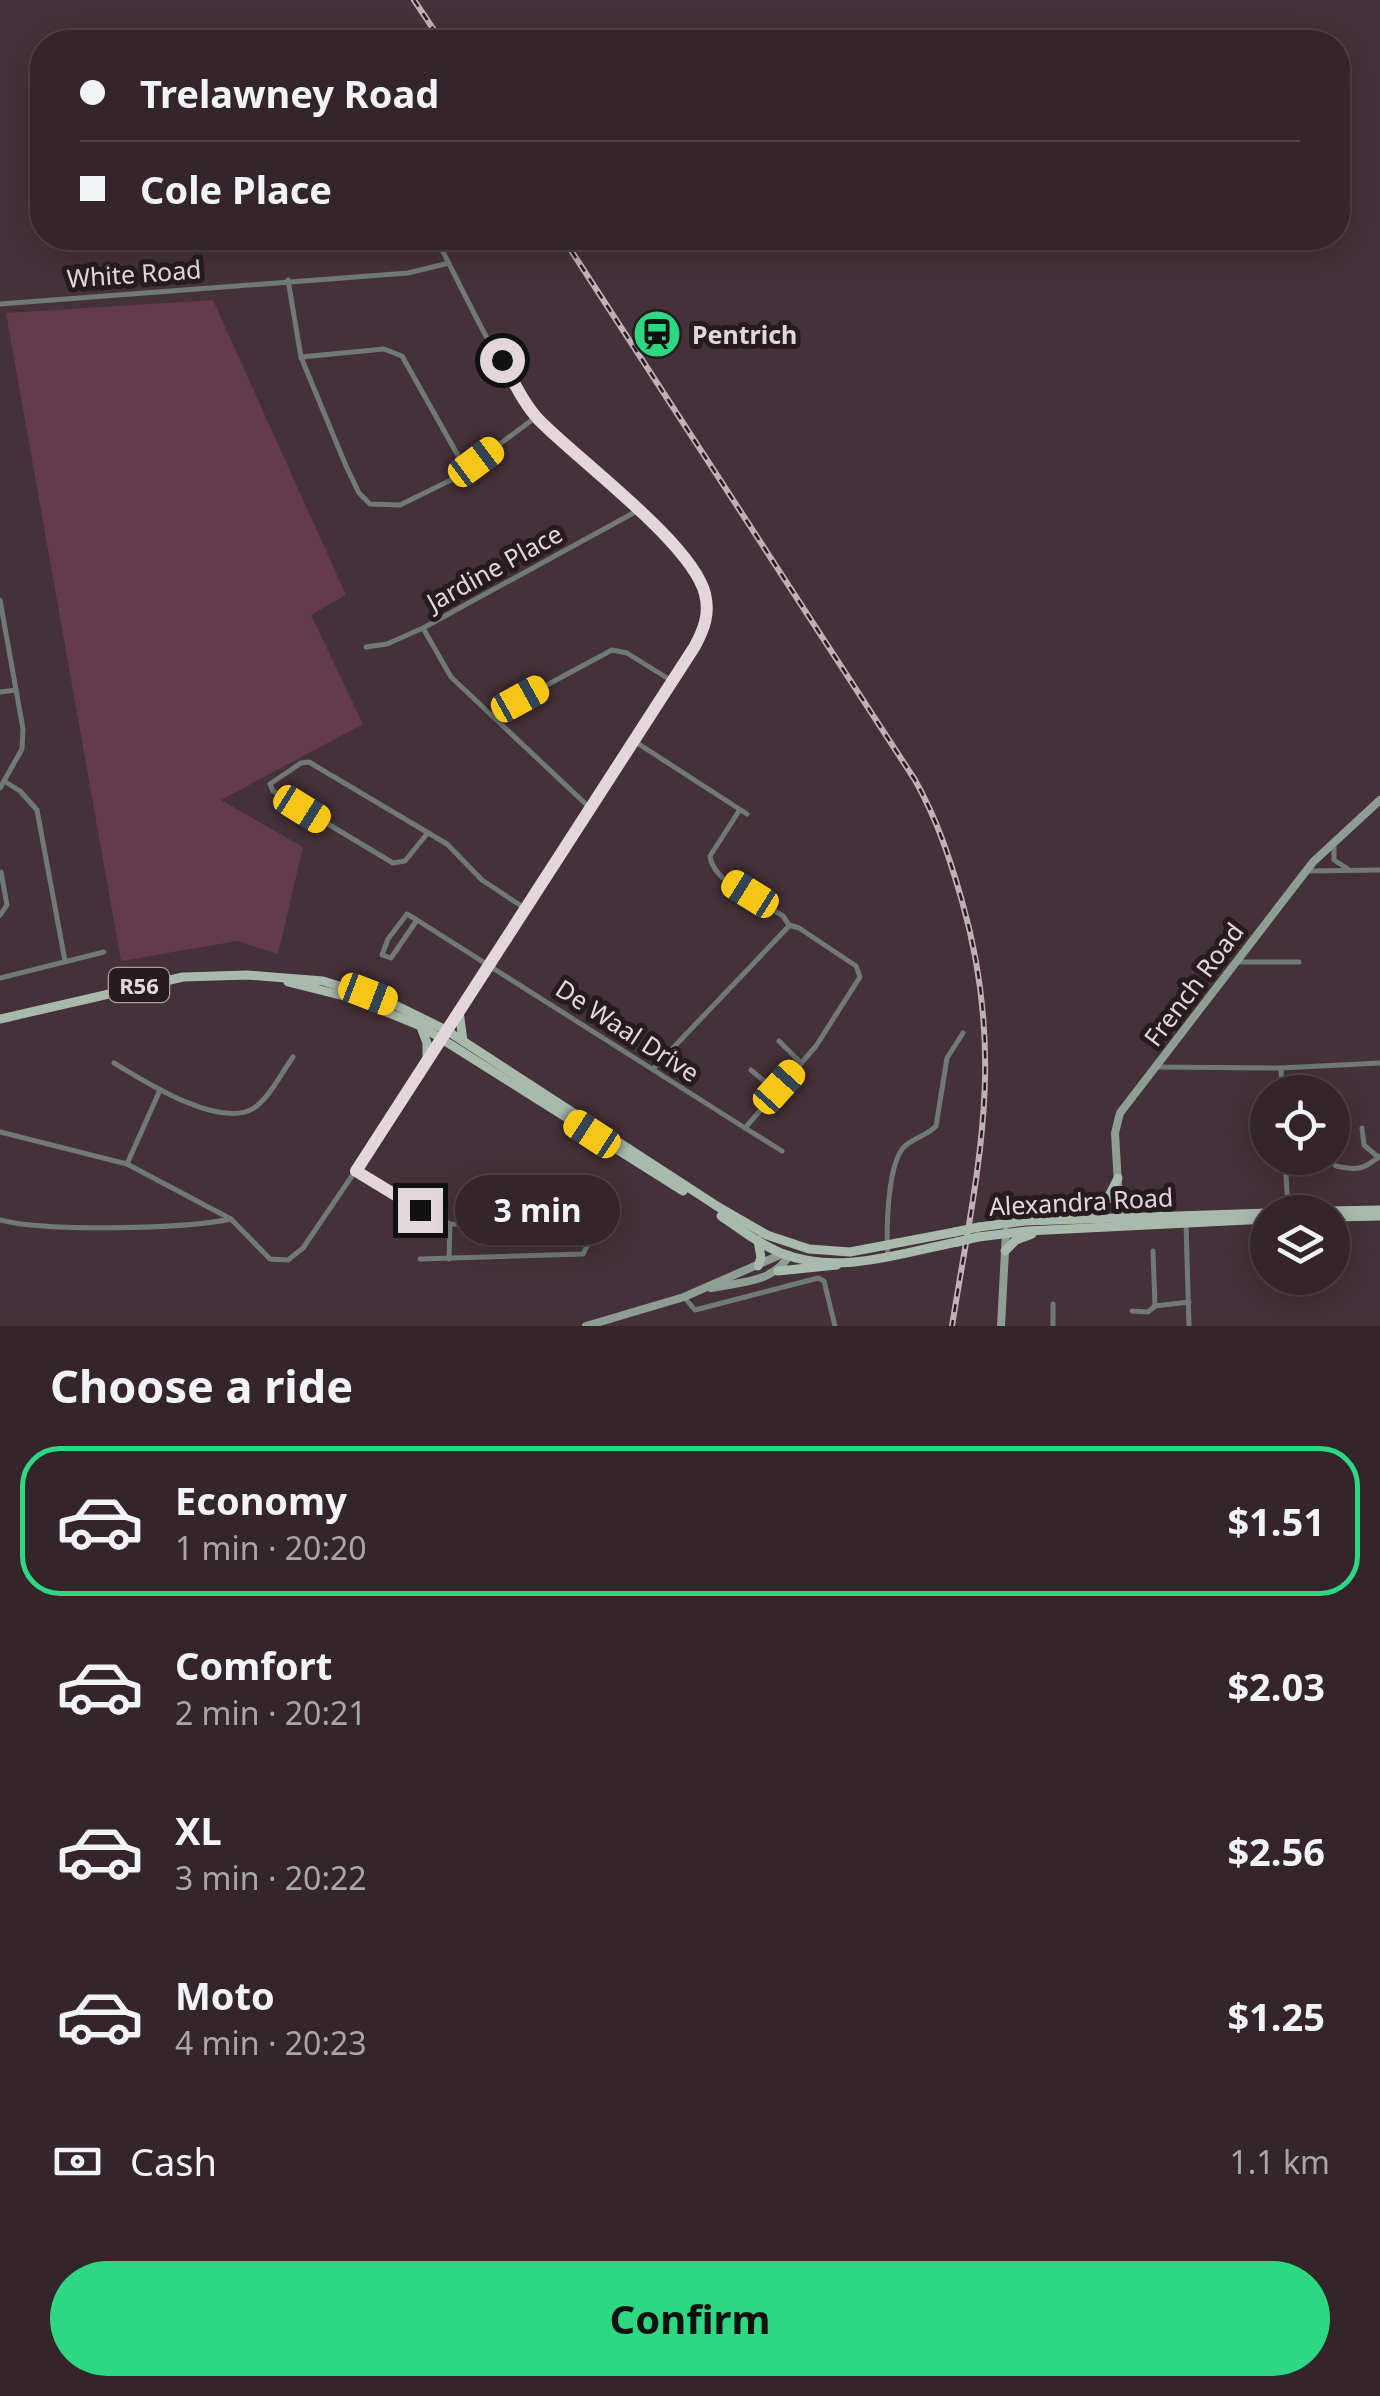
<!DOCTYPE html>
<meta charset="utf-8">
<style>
body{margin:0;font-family:"Noto Sans",sans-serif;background:#3c2d33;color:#f1f3f6;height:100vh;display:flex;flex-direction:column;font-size:38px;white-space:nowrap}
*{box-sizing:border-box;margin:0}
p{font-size:32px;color:#a9a5a9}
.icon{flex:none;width:55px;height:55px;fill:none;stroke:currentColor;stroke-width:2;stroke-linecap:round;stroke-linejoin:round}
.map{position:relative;height:1326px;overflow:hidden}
.side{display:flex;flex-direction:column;background:#34252b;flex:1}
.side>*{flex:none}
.hud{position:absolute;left:30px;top:30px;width:1320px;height:220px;border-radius:40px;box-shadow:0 5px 25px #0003,0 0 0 2px #4e4247;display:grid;align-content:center;height:220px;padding:0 50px;background:#34252b}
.fabs{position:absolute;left:1250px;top:1075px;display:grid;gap:20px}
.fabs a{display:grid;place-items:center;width:100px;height:100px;border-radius:50%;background:#34252b;box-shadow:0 5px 25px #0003,0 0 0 2px #4e4247;font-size:50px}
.end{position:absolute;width:45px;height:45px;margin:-22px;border:12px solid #e3d6db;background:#111;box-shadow:0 0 0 5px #111}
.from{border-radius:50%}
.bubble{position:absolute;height:70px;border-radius:35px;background:#34252b;box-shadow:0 5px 25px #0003,0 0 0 2px #4e4247;font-size:32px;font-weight:700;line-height:70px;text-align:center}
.car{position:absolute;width:30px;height:60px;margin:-30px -15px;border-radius:12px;box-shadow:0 0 8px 2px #0007;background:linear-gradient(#f5c518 24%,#345 0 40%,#f5c518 0 76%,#345 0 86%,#f5c518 0)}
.hud b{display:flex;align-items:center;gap:35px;height:95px;font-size:38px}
.hud b+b{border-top:2px solid #4e4247}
.hud i{width:25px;height:25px;background:#f1f3f6}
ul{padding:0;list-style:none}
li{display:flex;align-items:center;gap:30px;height:150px;margin:0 20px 15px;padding:0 30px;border:5px solid transparent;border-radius:40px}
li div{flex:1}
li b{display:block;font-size:38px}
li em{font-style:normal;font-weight:700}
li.active{border-color:#2ed883}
li>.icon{width:90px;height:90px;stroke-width:1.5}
h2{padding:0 50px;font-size:45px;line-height:120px}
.pay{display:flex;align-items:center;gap:25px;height:110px;padding:0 50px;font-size:38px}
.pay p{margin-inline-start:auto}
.action{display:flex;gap:20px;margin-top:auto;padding:20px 50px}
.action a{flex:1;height:115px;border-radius:60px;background:#2ed883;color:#111;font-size:40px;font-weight:700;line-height:115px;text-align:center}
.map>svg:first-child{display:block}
.green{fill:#643b4b}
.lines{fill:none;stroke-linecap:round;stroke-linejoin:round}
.street{stroke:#707973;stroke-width:5}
.secondary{stroke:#8f9e94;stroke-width:8}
.primary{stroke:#a7baad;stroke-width:9}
.rail-casing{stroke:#bfb0b6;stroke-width:6}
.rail{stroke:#261c20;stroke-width:2.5;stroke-dasharray:8;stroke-linecap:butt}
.primary-bridge{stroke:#a7baad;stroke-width:9}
.route{stroke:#e3d6db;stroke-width:12}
.labels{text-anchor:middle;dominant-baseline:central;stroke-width:10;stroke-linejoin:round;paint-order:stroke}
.shield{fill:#261c20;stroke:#aa9ea3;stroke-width:2.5}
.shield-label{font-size:22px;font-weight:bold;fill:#e3d6db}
.street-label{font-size:25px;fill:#e3d6db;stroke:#261c20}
.poi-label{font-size:25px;font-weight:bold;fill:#e3d6db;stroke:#261c20;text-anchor:start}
</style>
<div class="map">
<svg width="1380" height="1326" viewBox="0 0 1380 1326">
<rect width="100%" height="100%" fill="#453139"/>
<!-- green -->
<path class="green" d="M 213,300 L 346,595 L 311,615 L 363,724 L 221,800 L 303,847 L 278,954 L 237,941 L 121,961 L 6,313 Z"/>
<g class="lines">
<!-- street -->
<g class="street">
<path d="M 436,238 C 463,290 498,367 533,412 C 572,464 691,534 705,595 C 710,614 704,630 695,646 L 447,1028"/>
<path d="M 288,280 L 301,357 L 346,466 L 359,493 L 370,504 L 400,505 L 453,479 L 536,417"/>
<path d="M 0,304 L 408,273 L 449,263"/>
<path d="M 301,357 L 384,349 L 402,356 L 465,468"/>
<path d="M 0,600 L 23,729 L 22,749 L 0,788"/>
<path d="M 423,628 L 451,677 L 590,808"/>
<path d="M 366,647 L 387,644 L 423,628 L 637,511"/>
<path d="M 0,692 L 16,690"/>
<path d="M 491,715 L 612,650 L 627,653 L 672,681"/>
<path d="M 634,741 L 747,814"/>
<path d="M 4,781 L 20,791 L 37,810 L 65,961"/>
<path d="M 739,811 L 710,856 C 713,883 761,902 783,916 L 789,925"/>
<path d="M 426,835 L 405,861 L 393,863 L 273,791 L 270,784 L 301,763 L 309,762 L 447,844 L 482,880 L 526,909"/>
<path d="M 1334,843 L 1334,860 L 1348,869"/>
<path d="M 1308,871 L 1380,870"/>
<path d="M 0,915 L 7,905 L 1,872"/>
<path d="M 417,920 L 391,958 L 382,955 L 388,939 L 407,914 L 417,920 L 745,1128 L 782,1151"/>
<path d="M 1237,962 L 1299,962"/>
<path d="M 0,978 L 104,952"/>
<path d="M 779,1041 L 801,1063"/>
<path d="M 114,1063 C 144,1081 220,1130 254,1108 C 270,1097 282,1072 293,1057"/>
<path d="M 1155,1067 L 1281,1068 L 1380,1063"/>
<path d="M 1281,1068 L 1282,1092"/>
<path d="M 653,1069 L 789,926"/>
<path d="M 751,1070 L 776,1091"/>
<path d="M 745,1128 L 816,1046 L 860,977 L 856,966 L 799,928 L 789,925"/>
<path d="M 1362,1128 L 1364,1145 L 1378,1157"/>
<path d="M 0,1132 L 127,1164 L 231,1219 L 270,1259 L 288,1260 L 303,1248 L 409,1092 L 441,1038"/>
<path d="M 1285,1158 L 1288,1209"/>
<path d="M 1327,1158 L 1336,1166 C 1358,1171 1364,1169 1380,1156"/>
<path d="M 127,1164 L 160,1090"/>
<path d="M 356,1171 L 450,1224 L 521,1225 L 601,1218 L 583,1254 L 420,1259"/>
<path d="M 0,1220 C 45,1232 184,1229 231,1219"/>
<path d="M 1186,1223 L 1189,1326"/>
<path d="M 1153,1251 L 1155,1306"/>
<path d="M 888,1258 C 886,1232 887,1168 903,1148 C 912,1138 927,1136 936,1126 L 947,1058 L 963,1033"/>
<path d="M 449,1259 L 450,1224"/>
<path d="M 684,1297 L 695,1310 L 818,1278 L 824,1281 L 835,1326"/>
<path d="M 1053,1304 L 1053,1326"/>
<path d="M 1132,1311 L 1148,1312 L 1155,1306 L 1189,1302"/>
</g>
<!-- secondary -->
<g class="secondary">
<path d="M 1120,1219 L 1115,1133 L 1120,1113 L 1313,862 L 1380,800"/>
<path d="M 711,1288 C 739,1282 774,1283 789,1255"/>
<path d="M 586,1326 L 684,1297 L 782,1254"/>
<path d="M 1001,1326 L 1006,1232"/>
</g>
<!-- primary -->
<g class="primary">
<path d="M 288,982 L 352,998 L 421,1026 L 683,1191"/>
<path d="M 459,1011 L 463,1041"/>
<path d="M 0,1019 L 183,977 L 247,975 L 323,981 L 387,1001 L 446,1030 L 720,1208 L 767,1235 L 809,1249 L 850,1252 L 955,1232"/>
<path d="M 421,1027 L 427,1043 L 427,1063"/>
<path d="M 1275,1212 L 1380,1210"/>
<path d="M 721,1216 C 740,1229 759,1244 781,1253 C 839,1276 900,1253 957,1242"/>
<path d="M 1081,1217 L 1107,1200 L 1118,1178"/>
<path d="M 1332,1217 L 1380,1216"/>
<path d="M 979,1227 L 1025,1221 L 1268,1213"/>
<path d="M 978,1237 L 1027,1231 L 1268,1219"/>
<path d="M 1005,1251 L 1016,1240 L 1032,1234"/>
<path d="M 758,1266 L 761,1258 L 758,1240"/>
<path d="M 778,1271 L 837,1265"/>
</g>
<!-- rail casing -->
<g class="rail-casing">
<g id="rail">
<path d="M 414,0 L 442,42"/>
<path d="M 563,238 L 915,780 C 937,819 950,859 962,901 C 1007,1059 977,1170 952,1326"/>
</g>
</g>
<!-- rail -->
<use href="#rail" class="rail"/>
<!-- primary-bridge -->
<g class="primary-bridge">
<path d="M 955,1232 L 979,1227"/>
<path d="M 957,1242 L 978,1237"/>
</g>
</g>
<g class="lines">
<!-- route -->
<path class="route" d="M 420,1210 L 356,1171 L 695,646 C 704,629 710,614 705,594 C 693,544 578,460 539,420 C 523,403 513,380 502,360"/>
</g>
<!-- icons -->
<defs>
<g id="station-disc" transform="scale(2.5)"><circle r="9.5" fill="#2ed883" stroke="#261c20"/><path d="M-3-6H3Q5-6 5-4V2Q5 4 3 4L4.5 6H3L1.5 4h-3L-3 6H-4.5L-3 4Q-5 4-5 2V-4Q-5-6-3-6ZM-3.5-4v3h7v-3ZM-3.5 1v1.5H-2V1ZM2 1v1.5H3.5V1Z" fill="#111"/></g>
</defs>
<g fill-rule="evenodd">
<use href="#station-disc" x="657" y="334"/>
</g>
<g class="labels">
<!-- shield labels -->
<rect class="shield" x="109" y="968" width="60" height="34" rx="8"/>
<g class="shield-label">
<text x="139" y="985">R56</text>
</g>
<!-- street labels -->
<g class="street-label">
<text transform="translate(134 273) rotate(-4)">White Road</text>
<text transform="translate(494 567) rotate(-29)">Jardine Place</text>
<text transform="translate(1193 984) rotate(-53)">French Road</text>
<text transform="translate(628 1030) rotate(33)">De Waal Drive</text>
<text transform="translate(1081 1201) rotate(-3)">Alexandra Road</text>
</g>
<!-- poi labels -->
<g class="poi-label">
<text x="692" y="334">Pentrich</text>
</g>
</g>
</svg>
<div class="fabs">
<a><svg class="icon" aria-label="locate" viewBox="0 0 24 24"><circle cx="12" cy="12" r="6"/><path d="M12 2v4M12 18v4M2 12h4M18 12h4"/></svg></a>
<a><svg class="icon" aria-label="layers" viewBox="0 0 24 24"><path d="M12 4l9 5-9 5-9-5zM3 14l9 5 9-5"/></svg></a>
</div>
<i class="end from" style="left:502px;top:360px"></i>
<i class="end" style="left:420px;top:1210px"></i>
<div class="bubble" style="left:455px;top:1175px;width:165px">3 min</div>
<i class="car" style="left:476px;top:462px;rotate:53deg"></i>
<i class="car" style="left:520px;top:699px;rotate:61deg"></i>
<i class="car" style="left:302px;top:809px;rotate:122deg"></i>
<i class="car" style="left:750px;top:894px;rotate:302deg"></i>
<i class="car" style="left:368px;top:994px;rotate:111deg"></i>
<i class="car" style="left:779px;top:1087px;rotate:42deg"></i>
<i class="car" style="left:592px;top:1134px;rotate:303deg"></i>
<div class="hud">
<b><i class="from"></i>Trelawney Road</b>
<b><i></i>Cole Place</b>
</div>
</div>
<section class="side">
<h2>Choose a ride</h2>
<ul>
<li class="active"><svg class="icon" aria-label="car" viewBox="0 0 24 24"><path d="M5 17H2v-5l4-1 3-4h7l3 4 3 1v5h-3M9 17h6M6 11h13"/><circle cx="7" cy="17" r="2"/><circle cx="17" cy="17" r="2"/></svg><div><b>Economy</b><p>1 min · 20:20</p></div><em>$1.51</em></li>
<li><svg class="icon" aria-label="car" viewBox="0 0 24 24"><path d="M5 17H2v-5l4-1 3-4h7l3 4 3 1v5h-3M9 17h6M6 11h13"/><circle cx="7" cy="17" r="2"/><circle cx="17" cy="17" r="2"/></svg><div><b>Comfort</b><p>2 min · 20:21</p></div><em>$2.03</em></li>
<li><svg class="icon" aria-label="car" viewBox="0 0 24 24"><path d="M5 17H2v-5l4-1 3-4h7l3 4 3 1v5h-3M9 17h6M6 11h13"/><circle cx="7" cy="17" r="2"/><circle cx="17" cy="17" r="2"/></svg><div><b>XL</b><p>3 min · 20:22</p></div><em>$2.56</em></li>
<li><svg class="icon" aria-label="car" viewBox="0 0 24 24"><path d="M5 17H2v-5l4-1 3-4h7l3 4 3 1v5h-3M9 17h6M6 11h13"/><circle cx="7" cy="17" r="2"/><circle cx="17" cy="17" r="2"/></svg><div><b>Moto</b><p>4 min · 20:23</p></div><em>$1.25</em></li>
</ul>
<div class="pay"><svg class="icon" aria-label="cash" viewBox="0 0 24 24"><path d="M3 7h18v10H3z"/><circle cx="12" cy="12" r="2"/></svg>Cash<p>1.1 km</p></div>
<div class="action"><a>Confirm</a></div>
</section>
